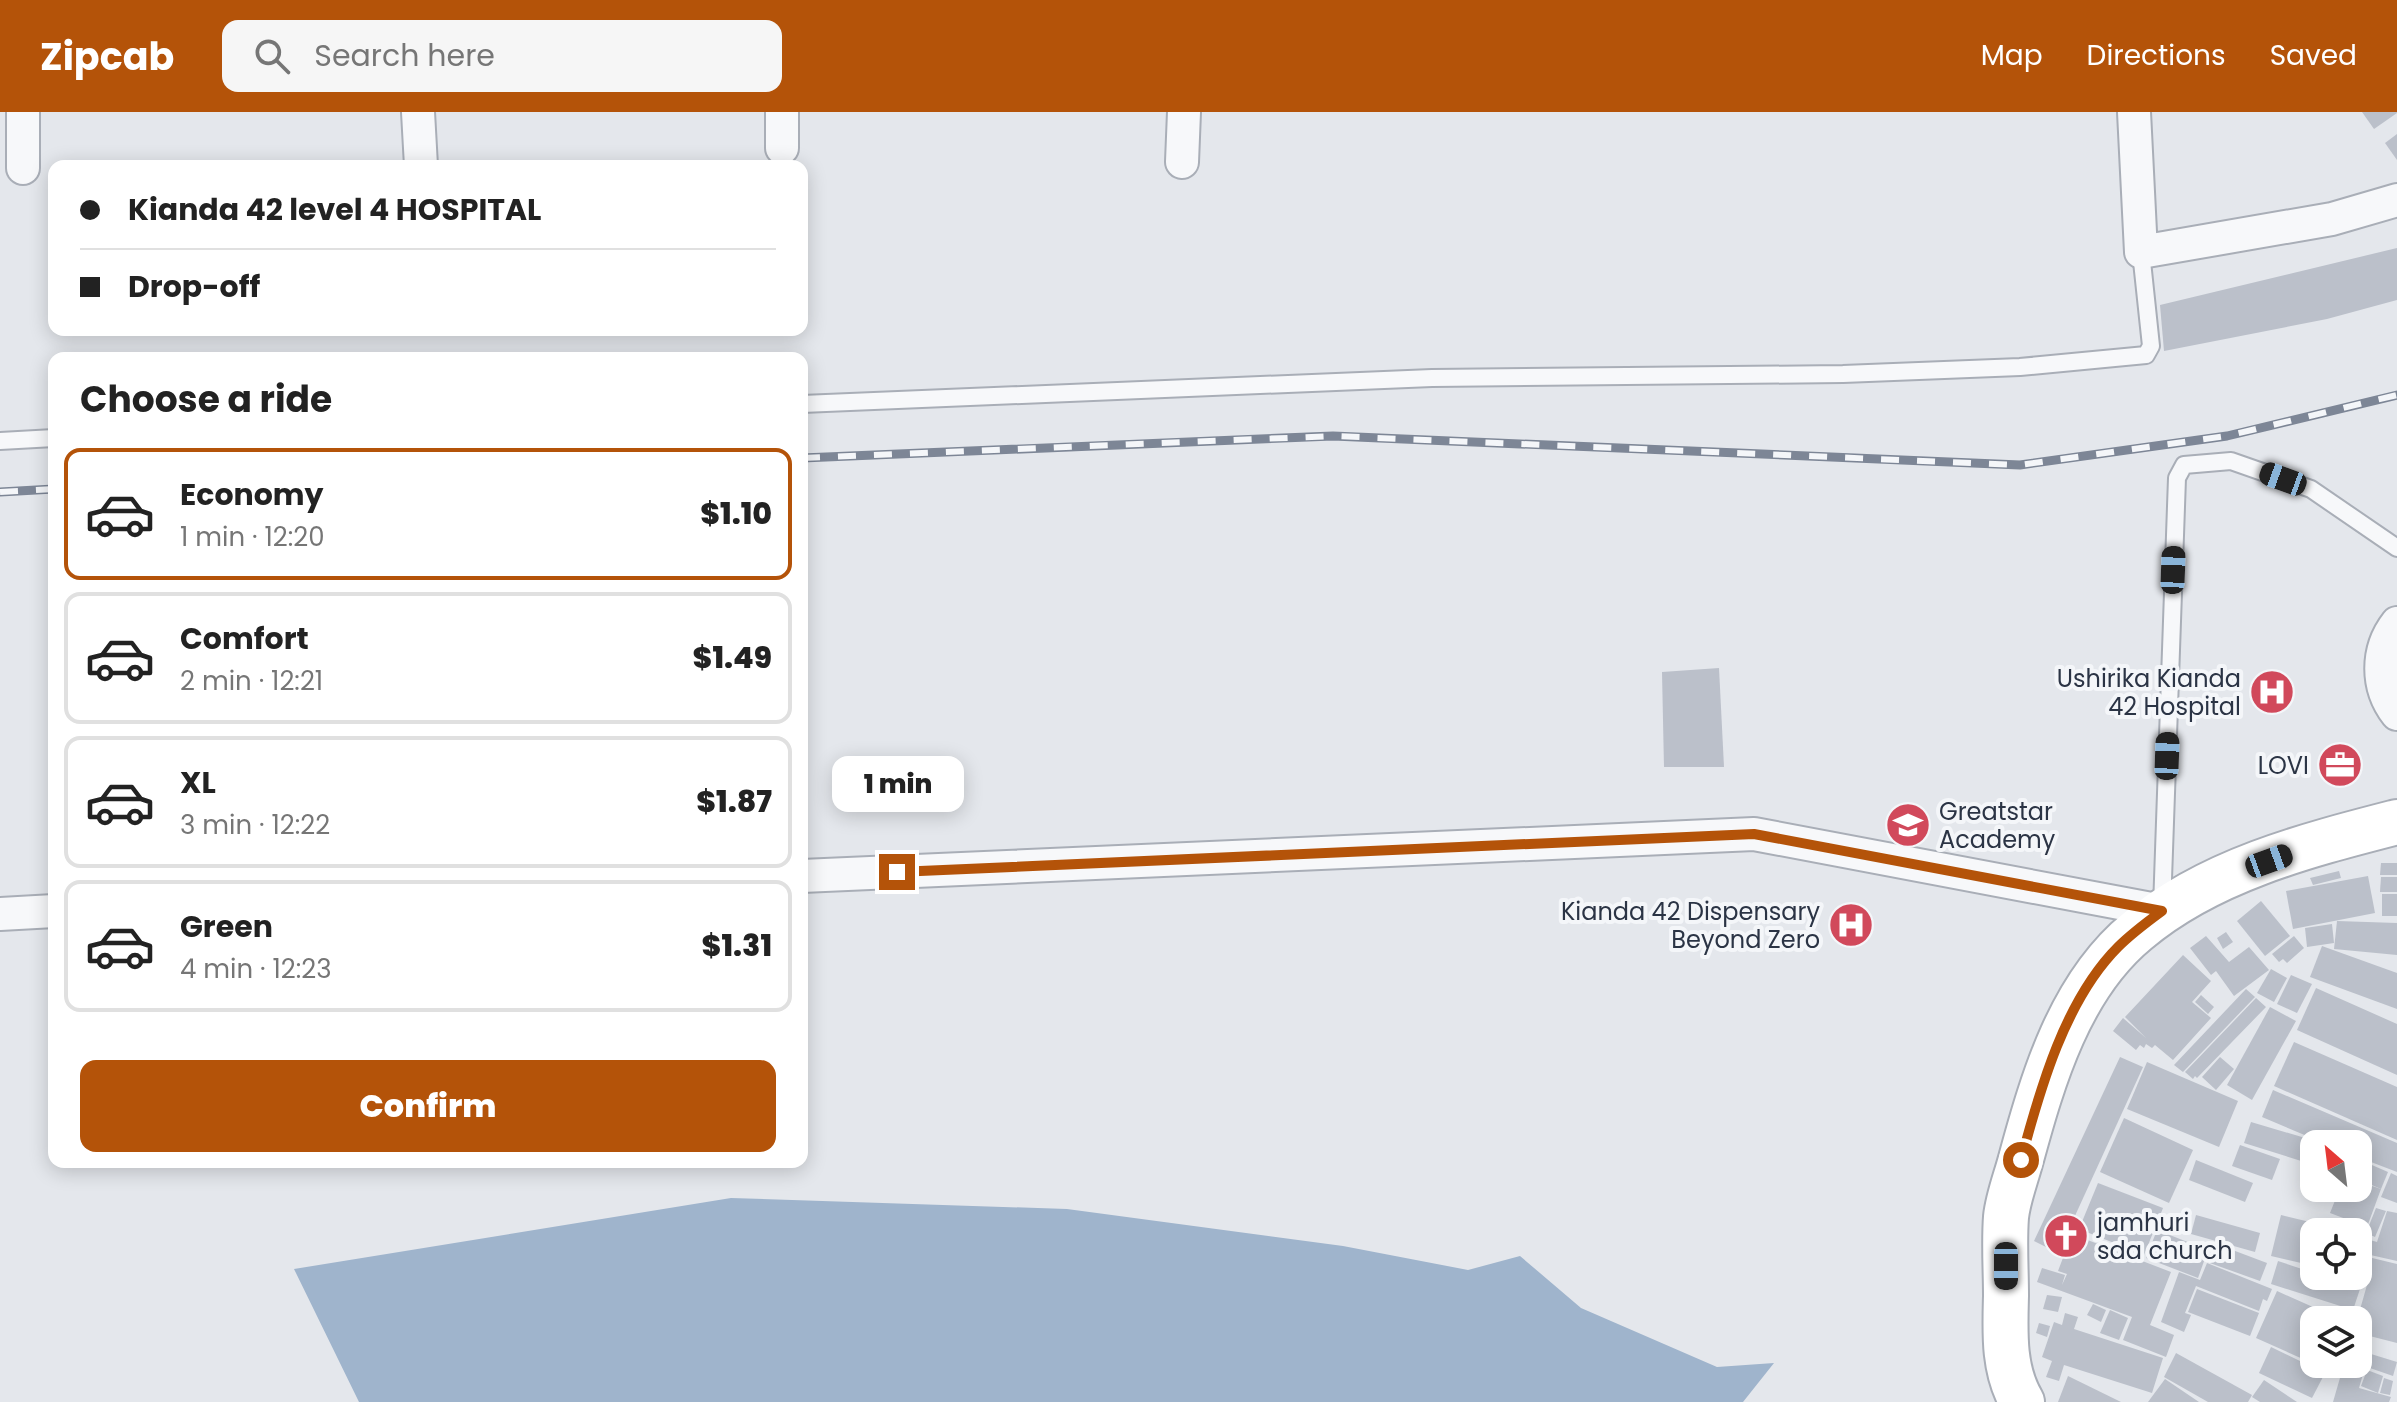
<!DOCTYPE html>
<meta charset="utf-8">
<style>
body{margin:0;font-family:Poppins,sans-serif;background:#f6f6f6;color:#222;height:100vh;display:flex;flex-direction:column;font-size:30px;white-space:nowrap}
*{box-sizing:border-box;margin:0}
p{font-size:26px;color:#767676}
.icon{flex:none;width:44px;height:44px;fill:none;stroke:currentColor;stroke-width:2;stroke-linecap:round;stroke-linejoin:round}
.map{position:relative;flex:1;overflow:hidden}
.drawer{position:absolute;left:48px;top:240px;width:760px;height:816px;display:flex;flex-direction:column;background:#fff;border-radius:16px;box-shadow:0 4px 20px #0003}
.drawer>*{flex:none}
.guide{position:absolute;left:48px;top:48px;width:760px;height:176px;border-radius:16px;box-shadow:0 4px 20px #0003;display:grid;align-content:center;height:176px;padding:0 32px;background:#fff}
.needle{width:52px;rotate:332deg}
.tools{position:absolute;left:2300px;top:1018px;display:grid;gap:16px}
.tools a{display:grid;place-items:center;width:72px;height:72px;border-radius:16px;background:#fff;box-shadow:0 4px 20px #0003;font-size:40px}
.end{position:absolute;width:36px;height:36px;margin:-18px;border:10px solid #b45309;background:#fff;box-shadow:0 0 0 4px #fff}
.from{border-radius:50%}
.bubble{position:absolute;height:56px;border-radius:16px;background:#fff;box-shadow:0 4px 20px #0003;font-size:26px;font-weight:800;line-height:56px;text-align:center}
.car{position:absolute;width:24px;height:48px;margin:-24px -12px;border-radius:10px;box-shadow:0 0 6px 2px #0007;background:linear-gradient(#222 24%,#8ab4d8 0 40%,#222 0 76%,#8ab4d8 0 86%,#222 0)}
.guide b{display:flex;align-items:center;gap:28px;height:76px;font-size:30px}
.guide b+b{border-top:2px solid #e0e0e0}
.guide i{width:20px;height:20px;background:#222}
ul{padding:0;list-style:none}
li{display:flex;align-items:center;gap:24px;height:132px;margin:0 16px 12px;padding:0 16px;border:4px solid #e0e0e0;border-radius:16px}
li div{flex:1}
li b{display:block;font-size:30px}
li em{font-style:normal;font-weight:800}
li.selected{border-color:#b45309}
li>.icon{width:72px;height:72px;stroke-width:1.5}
h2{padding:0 32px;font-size:36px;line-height:96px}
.button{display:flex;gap:16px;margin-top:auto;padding:16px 32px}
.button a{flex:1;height:92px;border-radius:16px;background:#b45309;color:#fff;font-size:32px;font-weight:800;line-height:92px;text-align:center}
header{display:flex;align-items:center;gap:48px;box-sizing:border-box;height:112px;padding:0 40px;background:#b45309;color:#fff}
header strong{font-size:38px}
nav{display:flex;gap:44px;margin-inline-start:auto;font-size:28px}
.search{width:560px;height:72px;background:#f6f6f6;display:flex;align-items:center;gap:20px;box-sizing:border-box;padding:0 28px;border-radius:16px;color:#767676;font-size:30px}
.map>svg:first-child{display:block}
.water{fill:#9fb4cc}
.building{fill:#bbc0ca}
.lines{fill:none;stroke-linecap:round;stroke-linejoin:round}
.lane-casing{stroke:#a9aeb7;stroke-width:20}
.street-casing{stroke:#a9aeb7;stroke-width:36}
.secondary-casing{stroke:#a9aeb7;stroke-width:48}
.lane{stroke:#f7f8fa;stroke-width:16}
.street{stroke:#f7f8fa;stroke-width:32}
.secondary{stroke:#fff;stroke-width:44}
.rail-casing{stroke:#7d8696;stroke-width:9}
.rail{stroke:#f4f6f9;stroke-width:6;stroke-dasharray:18;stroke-linecap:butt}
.route{stroke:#b45309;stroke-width:10}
.labels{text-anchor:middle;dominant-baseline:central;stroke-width:8;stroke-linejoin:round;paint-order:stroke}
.poi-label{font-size:24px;fill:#2b3445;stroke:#f4f6f9;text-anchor:end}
</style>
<header>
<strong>Zipcab</strong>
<div class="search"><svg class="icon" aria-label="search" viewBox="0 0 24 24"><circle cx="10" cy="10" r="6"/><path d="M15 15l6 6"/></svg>Search here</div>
<nav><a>Map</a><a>Directions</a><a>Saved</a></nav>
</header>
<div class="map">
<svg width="2397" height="1290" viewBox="0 0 2397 1290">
<rect width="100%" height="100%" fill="#e4e7ec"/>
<!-- water -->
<path class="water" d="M 731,1086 L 1067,1097 L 1343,1134 L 1468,1158 L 1520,1144 L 1581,1196 L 1717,1255 L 1774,1251 L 1743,1290 L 359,1290 L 294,1157 Z"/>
<!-- building -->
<g class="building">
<path d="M 2362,0 L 2397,0 L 2397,1 L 2374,17 Z"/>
<path d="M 2397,22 L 2397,48 L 2385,31 Z"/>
<path d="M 2397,136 L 2397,188 L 2327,207 L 2164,239 L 2160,193 Z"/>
<path d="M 1719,556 L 1724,655 L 1664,655 L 1662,560 Z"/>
<path d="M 2381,751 L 2397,751 L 2397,763 L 2380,763 Z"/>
<path d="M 2339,759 L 2341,766 L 2313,773 L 2310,766 Z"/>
<path d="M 2368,764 L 2375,801 L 2293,817 L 2286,779 Z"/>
<path d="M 2381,765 L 2397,765 L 2397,780 L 2380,780 Z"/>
<rect x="2382" y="782" width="15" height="22"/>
<path d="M 2261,789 L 2290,824 L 2265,844 L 2237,809 Z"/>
<path d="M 2337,809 L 2397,811 L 2397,843 L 2334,837 Z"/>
<path d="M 2332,812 L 2334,831 L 2307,835 L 2305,816 Z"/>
<path d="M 2226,820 L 2233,830 L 2223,837 L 2217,826 Z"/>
<path d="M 2206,824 L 2229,850 L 2249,835 L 2269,858 L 2234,884 L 2216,859 L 2211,863 L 2190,836 Z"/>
<path d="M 2294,824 L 2304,836 L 2287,851 L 2283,847 L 2279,850 L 2272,842 Z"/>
<path d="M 2322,834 L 2397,861 L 2397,897 L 2310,865 Z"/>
<path d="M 2183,843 L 2211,869 L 2192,890 L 2211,906 L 2173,948 L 2155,933 L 2152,936 L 2146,932 L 2144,936 L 2140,933 L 2136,938 L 2113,919 L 2123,906 L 2146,926 L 2125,905 Z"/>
<path d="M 2271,857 L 2287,866 L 2274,890 L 2257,881 Z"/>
<path d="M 2291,863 L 2312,872 L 2297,901 L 2277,892 Z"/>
<path d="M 2316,876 L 2397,912 L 2397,963 L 2297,918 Z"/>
<path d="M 2246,877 L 2255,885 L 2183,960 L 2174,953 Z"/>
<path d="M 2201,883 L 2214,895 L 2208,902 L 2195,890 Z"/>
<path d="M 2256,886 L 2266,895 L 2197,966 L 2195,964 L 2193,967 L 2185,960 Z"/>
<path d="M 2270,895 L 2296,909 L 2252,988 L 2227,973 Z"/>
<path d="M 2294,930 L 2397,975 L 2397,1028 L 2274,974 Z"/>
<path d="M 2120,945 L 2143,955 L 2058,1141 L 2034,1129 Z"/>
<path d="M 2220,945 L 2234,957 L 2216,978 L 2202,965 Z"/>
<path d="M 2147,950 L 2238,989 L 2219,1035 L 2127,997 Z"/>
<path d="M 2273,978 L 2397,1031 L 2397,1060 L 2358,1045 L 2358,1032 L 2326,1032 L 2262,1005 Z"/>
<path d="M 2124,1006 L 2193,1038 L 2169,1091 L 2100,1060 Z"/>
<path d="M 2251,1010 L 2322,1031 L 2314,1032 L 2314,1053 L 2244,1031 Z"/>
<path d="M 2240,1033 L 2280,1047 L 2272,1068 L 2232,1054 Z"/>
<path d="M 2358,1047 L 2388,1060 L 2381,1077 L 2358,1067 Z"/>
<path d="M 2196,1048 L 2253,1071 L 2245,1090 L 2189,1068 Z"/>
<path d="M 2391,1061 L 2397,1064 L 2397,1091 L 2381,1085 Z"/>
<path d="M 2358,1069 L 2381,1077 L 2367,1115 L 2330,1101 L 2340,1076 L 2358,1076 Z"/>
<path d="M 2098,1071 L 2163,1096 L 2144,1143 L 2079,1117 Z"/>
<path d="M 2376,1096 L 2386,1099 L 2375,1125 L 2366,1121 Z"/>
<path d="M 2387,1099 L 2397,1101 L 2397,1149 L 2366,1142 L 2370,1128 L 2377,1130 Z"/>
<path d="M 2196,1103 L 2260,1121 L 2255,1140 L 2191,1122 Z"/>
<path d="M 2281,1103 L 2347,1119 L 2347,1120 L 2314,1120 L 2314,1154 L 2271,1144 Z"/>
<path d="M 2157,1118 L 2208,1138 L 2198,1166 L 2146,1146 Z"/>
<path d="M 2072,1122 L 2171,1160 L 2150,1213 L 2174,1223 L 2166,1245 L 2123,1228 L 2132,1205 L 2037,1170 L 2042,1156 L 2065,1163 L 2062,1173 L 2067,1162 L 2058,1159 Z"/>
<path d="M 2214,1131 L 2267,1151 L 2260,1169 L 2207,1150 Z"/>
<path d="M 2368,1145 L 2397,1152 L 2397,1231 L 2358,1221 L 2357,1208 L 2369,1166 L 2363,1165 Z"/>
<path d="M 2278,1149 L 2314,1161 L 2314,1164 L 2324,1164 L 2342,1170 L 2344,1164 L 2363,1168 L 2353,1198 L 2271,1172 Z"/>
<path d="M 2207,1151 L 2272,1177 L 2267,1189 L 2263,1187 L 2259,1199 L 2196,1174 L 2185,1201 L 2191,1203 L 2184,1220 L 2161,1210 L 2179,1160 L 2200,1168 Z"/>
<path d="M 2197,1177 L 2259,1201 L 2250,1224 L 2188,1200 Z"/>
<path d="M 2277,1179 L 2342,1208 L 2314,1208 L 2314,1252 L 2256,1226 Z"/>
<path d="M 2047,1183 L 2062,1185 L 2058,1200 L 2043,1197 Z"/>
<path d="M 2093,1192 L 2106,1198 L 2101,1210 L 2087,1203 Z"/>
<path d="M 2110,1198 L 2128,1206 L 2119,1228 L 2100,1221 Z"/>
<path d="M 2065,1201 L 2078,1205 L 2074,1217 L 2163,1246 L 2152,1281 L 2064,1253 L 2059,1269 L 2046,1265 L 2052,1249 L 2042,1245 L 2054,1210 L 2062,1213 Z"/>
<path d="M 2039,1211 L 2050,1214 L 2047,1225 L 2036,1221 Z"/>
<path d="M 2358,1231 L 2371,1235 L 2359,1276 L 2391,1285 L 2389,1290 L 2333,1290 L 2344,1252 L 2358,1252 Z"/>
<path d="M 2271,1235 L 2325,1261 L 2312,1286 L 2259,1261 Z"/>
<path d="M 2176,1241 L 2252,1283 L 2248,1290 L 2208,1290 L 2164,1265 Z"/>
<path d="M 2371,1242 L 2397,1250 L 2393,1264 L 2367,1255 Z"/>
<path d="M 2367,1258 L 2383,1264 L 2378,1281 L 2361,1274 Z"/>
<path d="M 2068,1264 L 2121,1290 L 2058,1290 Z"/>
<path d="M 2384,1266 L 2393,1269 L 2390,1283 L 2380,1281 Z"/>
<path d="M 2165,1267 L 2199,1290 L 2148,1290 Z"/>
<path d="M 2264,1268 L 2297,1290 L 2260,1290 L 2252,1285 Z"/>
</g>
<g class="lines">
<!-- lane casing -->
<g class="lane-casing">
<g id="lane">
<path d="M 802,292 L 1432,266 L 1843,262 L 2020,255 L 2146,243 L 2151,234 L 2141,140"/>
<path d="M 0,329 L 54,326"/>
<path d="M 2162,796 L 2177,366 L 2184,353 L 2231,349 L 2311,377 L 2397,436"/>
</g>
</g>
<!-- street casing -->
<g class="street-casing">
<g id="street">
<path d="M 418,0 L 421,54"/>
<path d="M 782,0 L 782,36"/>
<path d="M 2134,0 L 2141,140 L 2332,107 L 2397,88"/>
<path d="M 1182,50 L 1184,0"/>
<path d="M 23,56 L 23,0"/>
<path d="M 2397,511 C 2376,538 2376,575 2397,602"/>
<path d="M 802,764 L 1754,722 L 2162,799"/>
<path d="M 0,802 L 54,799"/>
</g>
</g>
<!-- secondary casing -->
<g class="secondary-casing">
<path id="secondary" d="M 2022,1290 C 2003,1258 2005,1220 2006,1184 C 2006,1158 2004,1131 2006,1105 C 2008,1086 2016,1066 2021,1047 C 2043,966 2070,874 2137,819 C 2209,758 2308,733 2397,710"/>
</g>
<!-- lane -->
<use href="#lane" class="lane"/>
<!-- street -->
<use href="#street" class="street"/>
<!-- secondary -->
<use href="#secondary" class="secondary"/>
<!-- rail casing -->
<g class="rail-casing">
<g id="rail">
<path d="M 802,346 L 1333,324 L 2020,353 L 2227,324 L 2397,283"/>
<path d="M 0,380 L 54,377"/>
</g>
</g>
<!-- rail -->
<use href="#rail" class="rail"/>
</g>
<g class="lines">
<!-- route -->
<path class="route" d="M 897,760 L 1754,722 L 2162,799 C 2147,810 2131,822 2118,835 C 2065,888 2040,977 2021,1048"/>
</g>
<!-- icons -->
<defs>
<g id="hospital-disc" transform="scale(2.3)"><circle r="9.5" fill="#d1495b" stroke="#f4f6f9"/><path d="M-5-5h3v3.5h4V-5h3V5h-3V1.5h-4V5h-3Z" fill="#fff"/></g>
<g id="office-disc" transform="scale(2.3)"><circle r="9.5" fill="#d1495b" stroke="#f4f6f9"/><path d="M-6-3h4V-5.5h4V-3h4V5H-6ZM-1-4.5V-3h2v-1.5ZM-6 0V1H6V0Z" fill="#fff"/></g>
<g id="school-disc" transform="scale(2.3)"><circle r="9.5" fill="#d1495b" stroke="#f4f6f9"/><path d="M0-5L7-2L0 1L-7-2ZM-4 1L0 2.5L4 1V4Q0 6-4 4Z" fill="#fff"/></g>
<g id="church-disc" transform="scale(2.3)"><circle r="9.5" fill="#d1495b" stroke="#f4f6f9"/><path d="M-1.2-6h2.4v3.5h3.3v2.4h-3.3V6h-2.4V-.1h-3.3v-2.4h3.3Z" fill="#fff"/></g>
</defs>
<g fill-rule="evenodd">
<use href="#hospital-disc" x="2272" y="580"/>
<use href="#office-disc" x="2340" y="653"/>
<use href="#school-disc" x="1908" y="713"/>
<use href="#hospital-disc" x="1851" y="813"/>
<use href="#church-disc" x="2066" y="1124"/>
</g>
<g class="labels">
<!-- poi labels -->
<g class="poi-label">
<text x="2241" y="566">Ushirika Kianda<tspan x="2241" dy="28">42 Hospital</tspan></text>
<text x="2309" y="653">LOVI</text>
<text x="1939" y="699" text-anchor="start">Greatstar<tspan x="1939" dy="28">Academy</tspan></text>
<text x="1820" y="799">Kianda 42 Dispensary<tspan x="1820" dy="28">Beyond Zero</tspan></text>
<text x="2097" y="1110" text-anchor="start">jamhuri<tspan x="2097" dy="28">sda church</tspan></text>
</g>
</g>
</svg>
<div class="tools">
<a><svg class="needle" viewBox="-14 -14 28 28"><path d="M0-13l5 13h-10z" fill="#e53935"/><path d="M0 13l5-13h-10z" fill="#767676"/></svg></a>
<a><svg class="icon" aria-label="locate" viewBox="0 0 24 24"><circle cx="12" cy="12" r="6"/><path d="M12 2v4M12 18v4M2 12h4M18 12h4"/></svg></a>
<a><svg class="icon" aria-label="layers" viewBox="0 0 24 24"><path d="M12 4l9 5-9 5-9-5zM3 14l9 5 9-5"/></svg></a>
</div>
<i class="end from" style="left:2021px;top:1048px"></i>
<i class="end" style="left:897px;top:760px"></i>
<div class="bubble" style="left:832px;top:644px;width:132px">1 min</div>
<i class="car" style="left:2283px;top:367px;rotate:290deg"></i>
<i class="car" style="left:2173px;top:458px;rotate:2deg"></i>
<i class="car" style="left:2167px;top:644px;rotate:2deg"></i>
<i class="car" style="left:2269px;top:749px;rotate:70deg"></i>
<i class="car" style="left:2006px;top:1154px;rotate:180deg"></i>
<div class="guide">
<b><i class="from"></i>Kianda 42 level 4 HOSPITAL</b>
<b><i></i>Drop-off</b>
</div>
<section class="drawer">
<h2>Choose a ride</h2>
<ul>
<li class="selected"><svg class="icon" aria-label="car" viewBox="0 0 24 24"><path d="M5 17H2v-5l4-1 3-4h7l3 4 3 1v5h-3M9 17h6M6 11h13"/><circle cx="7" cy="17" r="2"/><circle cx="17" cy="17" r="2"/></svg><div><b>Economy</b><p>1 min · 12:20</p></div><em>$1.10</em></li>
<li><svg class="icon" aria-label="car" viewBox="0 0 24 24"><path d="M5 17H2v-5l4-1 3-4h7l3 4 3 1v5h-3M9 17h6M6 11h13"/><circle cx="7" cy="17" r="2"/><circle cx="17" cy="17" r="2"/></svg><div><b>Comfort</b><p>2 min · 12:21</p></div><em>$1.49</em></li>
<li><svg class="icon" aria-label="car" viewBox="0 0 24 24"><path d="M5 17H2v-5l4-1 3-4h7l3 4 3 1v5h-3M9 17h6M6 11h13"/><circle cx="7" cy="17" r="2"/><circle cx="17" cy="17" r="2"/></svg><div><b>XL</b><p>3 min · 12:22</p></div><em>$1.87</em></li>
<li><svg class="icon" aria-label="car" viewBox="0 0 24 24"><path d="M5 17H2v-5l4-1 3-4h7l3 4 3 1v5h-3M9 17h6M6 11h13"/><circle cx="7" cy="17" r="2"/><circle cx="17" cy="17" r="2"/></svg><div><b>Green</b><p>4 min · 12:23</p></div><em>$1.31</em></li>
</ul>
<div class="button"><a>Confirm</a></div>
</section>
</div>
